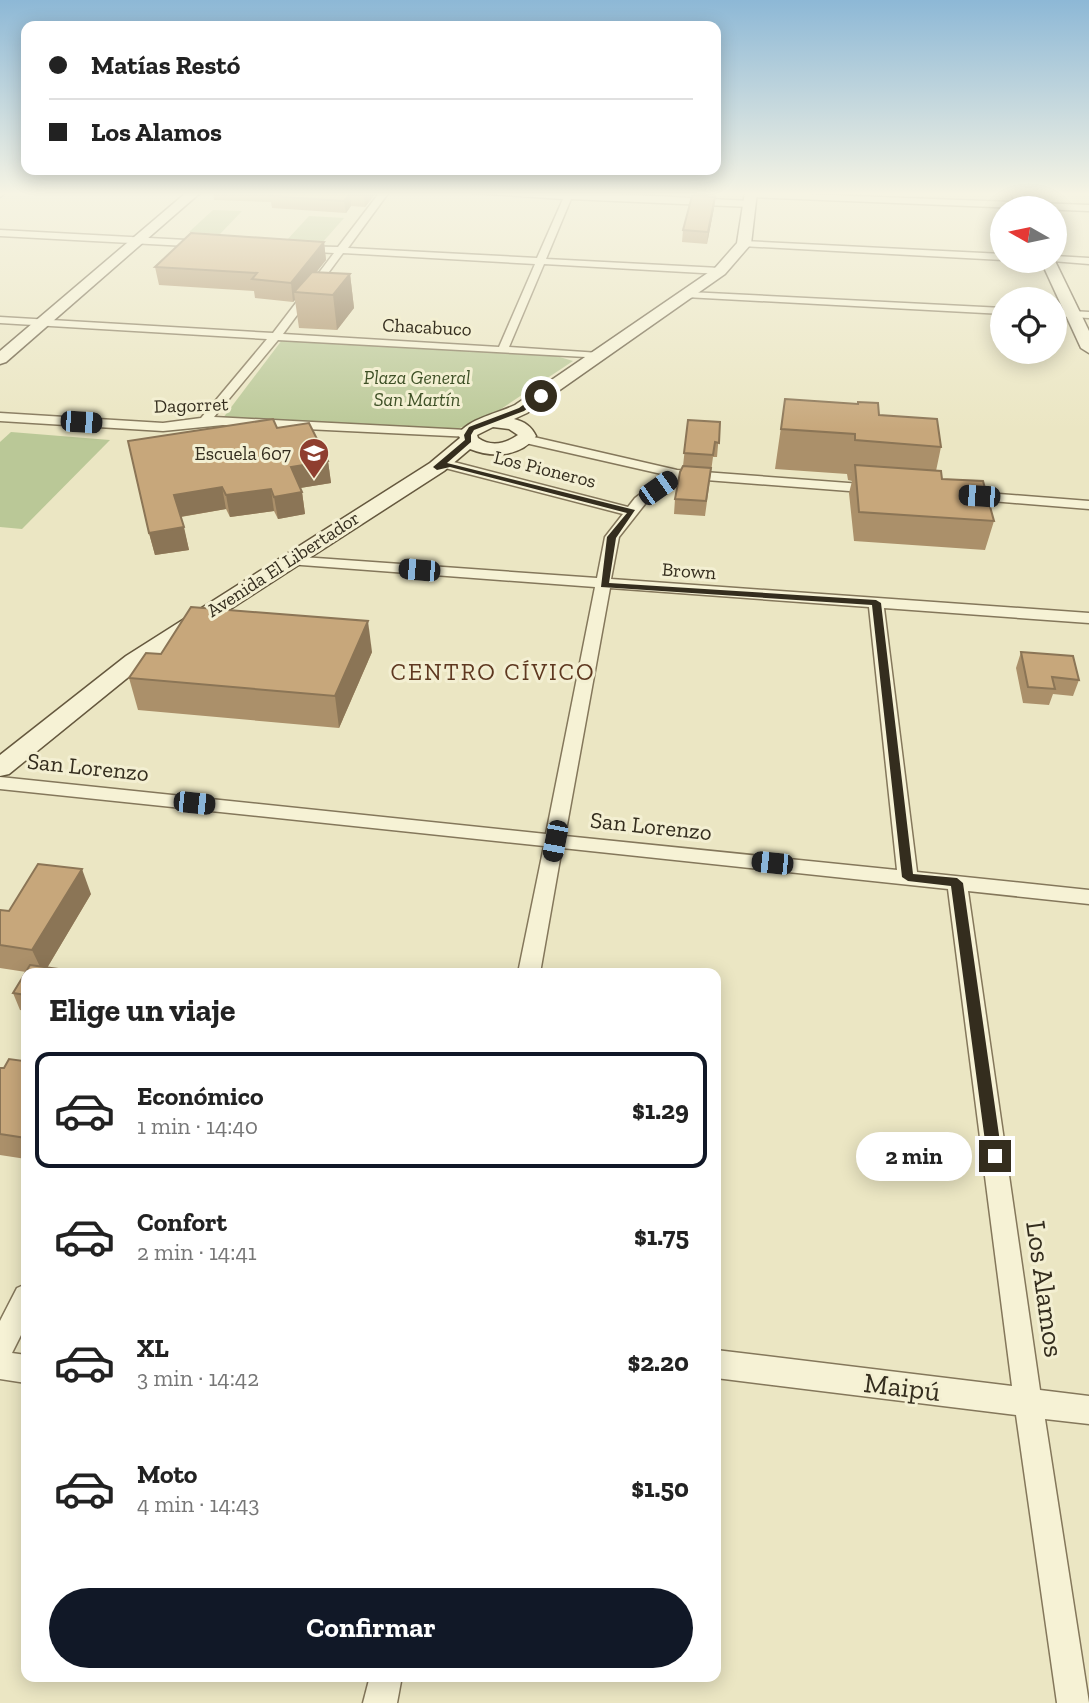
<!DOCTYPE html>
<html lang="es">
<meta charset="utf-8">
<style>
body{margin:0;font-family:"Zilla Slab",serif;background:#f2f2f2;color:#222;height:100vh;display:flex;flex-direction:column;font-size:26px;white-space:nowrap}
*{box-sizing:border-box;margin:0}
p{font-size:23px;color:#767676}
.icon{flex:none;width:38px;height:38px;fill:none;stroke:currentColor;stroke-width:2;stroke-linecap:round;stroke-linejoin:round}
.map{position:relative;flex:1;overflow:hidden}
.details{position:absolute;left:21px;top:968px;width:700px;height:714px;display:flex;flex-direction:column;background:#fff;border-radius:14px;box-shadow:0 4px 18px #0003}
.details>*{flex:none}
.banner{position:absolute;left:21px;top:21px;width:700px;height:154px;border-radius:14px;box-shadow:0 4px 18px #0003;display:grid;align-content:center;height:154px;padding:0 28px;background:#fff}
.needle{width:46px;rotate:279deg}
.buttons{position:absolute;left:990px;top:196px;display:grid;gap:14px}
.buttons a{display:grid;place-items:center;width:77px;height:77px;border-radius:50%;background:#fff;box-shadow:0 4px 18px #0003;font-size:35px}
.end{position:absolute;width:32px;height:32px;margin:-16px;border:9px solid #342d1e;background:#fff;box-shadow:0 0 0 4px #fff}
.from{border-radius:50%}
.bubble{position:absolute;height:49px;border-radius:24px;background:#fff;box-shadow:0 4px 18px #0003;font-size:23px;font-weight:700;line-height:49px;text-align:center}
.car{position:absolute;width:21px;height:42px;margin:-21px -10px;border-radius:9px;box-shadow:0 0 5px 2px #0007;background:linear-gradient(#222 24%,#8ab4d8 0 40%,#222 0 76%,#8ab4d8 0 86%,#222 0)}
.banner b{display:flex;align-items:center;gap:24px;height:66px;font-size:26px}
.banner b+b{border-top:2px solid #e0e0e0}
.banner i{width:18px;height:18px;background:#222}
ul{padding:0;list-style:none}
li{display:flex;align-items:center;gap:21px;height:116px;margin:0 14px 10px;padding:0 14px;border:4px solid transparent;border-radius:14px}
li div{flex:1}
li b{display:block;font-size:26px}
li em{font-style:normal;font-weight:700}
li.current{border-color:#111827}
li>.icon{width:63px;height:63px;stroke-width:1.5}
h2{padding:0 28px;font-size:32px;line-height:84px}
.cta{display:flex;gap:14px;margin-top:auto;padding:14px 28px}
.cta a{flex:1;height:80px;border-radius:42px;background:#111827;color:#fff;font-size:28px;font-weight:700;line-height:80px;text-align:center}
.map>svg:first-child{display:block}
.green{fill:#bac897}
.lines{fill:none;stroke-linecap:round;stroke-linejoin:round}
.minor-casing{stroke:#84775b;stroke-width:3}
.secondary-casing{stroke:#65583e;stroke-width:3}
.minor{fill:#f6f2d5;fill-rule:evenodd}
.secondary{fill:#f6f2d5;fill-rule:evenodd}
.wall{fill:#ab906a}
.shaded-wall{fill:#8b7556}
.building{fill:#c7a77b;stroke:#8b7556;stroke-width:2}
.route{fill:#342d1e}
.labels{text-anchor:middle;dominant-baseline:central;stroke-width:6;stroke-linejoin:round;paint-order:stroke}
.far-street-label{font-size:19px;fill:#342d1e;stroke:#f3efd2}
.far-park-label{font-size:19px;font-style:italic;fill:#3e5026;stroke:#f3efd2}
.far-poi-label{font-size:19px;fill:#342d1e;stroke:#f3efd2;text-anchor:end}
.street-label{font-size:23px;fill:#342d1e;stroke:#f3efd2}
.neighbourhood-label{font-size:24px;letter-spacing:2px;fill:#5e3820;stroke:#f3efd2}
.near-street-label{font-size:28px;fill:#342d1e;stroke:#f3efd2}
</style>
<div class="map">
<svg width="1089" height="1703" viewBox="0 0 1089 1703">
<rect width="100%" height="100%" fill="#ebe6c3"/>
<!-- green -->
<g class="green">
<path d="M 213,210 L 242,211 L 220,234 L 189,232 Z"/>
<path d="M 309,216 L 344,218 L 322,243 L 286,241 Z"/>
<path d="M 282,340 L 553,355 L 573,361 L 486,419 L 451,431 L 223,418 Z"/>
<path d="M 11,432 L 110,440 L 22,529 L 0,527 L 0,442 Z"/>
</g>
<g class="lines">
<!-- minor casing -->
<g class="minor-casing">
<g id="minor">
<path d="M 0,192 L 7,192 L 0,197 Z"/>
<path d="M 380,192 L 389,192 L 348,248 L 537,258 L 563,199 L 459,192 L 574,192 L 750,201 L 754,204 L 750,207 L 571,199 L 546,259 L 720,268 L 725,271 L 720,274 L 544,264 L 509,347 L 600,353 L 606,356 L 604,358 L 278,340 L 214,417 L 467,430 L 473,434 L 471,437 L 223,425 L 163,431 L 0,421 L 0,413 L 163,423 L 201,418 L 267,339 L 0,323 L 0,317 L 273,333 L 334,253 L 298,251 L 293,248 L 295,246 L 338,247 ZM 343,253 L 535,264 L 499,347 L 283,334 Z"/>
<path d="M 748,192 L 1089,205 L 1089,211 L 751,197 Z"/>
<path d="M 0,230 L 205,241 L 210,244 L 205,247 L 0,236 Z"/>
<path d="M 744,241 L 1003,254 L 1003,260 L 741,246 L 741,242 Z"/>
<path d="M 1055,256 L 1089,258 L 1089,264 L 1052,261 L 1055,261 Z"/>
<path d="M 689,292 L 1003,308 L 1003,314 L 685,297 L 685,293 Z"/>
<path d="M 1055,310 L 1089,312 L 1089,318 L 1055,316 Z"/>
<path d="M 525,435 L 677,470 L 875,485 L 882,489 L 875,493 L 680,478 L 645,504 L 619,537 L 611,579 L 1089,613 L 1089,623 L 884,608 L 917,872 L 1089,890 L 1089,904 L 968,891 L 1040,1390 L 1089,1396 L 1089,1424 L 1045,1419 L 1089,1703 L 1057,1703 L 1016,1415 L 716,1378 L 716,1350 L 1012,1386 L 948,889 L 562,848 L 540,973 L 518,973 L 544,846 L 0,789 L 0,777 L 546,834 L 595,587 L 288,564 L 281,560 L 288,556 L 597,578 L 605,537 L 623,514 L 445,468 L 444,465 L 450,461 L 628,507 L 635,498 L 666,475 L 521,442 L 519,439 ZM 610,588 L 869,607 L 897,870 L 565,836 Z"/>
<path d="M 961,491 L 1089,501 L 1089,509 L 956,498 L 954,495 Z"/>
<path d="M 26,1284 L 26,1325 L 12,1353 L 26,1355 L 26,1383 L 0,1379 L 0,1321 L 17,1288 Z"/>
<path d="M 370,1676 L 402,1676 L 397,1703 L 363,1703 Z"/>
</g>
</g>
<!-- secondary casing -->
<g class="secondary-casing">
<g id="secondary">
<path d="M 187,192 L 201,192 L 6,362 L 0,364 L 0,351 Z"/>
<path d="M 745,192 L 757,192 L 751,244 L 725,274 L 527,413 L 514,419 C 525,422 531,426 536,436 C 521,457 492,458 470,449 L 444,471 L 142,666 L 9,774 L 0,776 L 0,755 L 126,656 L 430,463 L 460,438 L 458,434 C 471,418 496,414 515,405 L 715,268 L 737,243 ZM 493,427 L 509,429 L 518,435 C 505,444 491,447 478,438 L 477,435 Z"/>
<path d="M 1011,192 L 1023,192 L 1029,208 L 1017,208 Z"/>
<path d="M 1041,261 L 1055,261 L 1089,331 L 1089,353 L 1081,348 Z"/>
</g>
</g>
<!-- minor -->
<use href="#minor" class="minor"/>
<!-- secondary -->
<use href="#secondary" class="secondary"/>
</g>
<!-- wall -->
<g class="wall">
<path d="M 213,192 L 377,192 L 365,207 L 351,206 L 346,213 L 272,208 L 271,202 L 214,200 Z"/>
<path d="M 694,192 L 717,192 L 716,197 L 694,195 Z"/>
<path d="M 714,208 L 707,244 L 682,242 L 683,230 Z"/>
<path d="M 324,242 L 326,260 L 316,272 L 350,274 L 354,308 L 337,330 L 299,328 L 295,300 L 293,302 L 255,298 L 254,291 L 159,285 L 155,267 Z"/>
<path d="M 785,399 L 857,404 L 858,402 L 879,415 L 941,447 L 936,471 L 942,479 L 994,521 L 985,550 L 854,541 L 849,493 L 852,481 L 848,480 L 847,474 L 775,469 Z"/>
<path d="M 688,420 L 720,422 L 717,457 L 713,457 L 705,516 L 674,514 L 675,499 L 683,466 Z"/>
<path d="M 277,428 L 328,461 L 331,483 L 300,488 L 302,492 L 305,514 L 278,519 L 274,511 L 230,517 L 226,509 L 181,517 L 189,550 L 155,555 L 149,533 Z"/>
<path d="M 372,652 L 339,728 L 138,710 L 129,678 L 161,654 Z"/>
<path d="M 1021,652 L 1079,680 L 1073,696 L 1053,694 L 1049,705 L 1023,703 L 1016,668 Z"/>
<path d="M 91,894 L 47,968 L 26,973 L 26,1011 L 20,1010 L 13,993 L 26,972 L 0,968 L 0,910 L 9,911 Z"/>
<path d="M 26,1055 L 26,1159 L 0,1155 L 0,1068 L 4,1068 L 23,1061 Z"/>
</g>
<!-- shaded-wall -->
<g class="shaded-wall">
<path d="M 366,192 L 377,192 L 365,207 L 364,195 Z"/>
<path d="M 350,194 L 351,206 L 346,213 L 344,201 Z"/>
<path d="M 715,197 L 714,208 L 707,244 L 708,232 Z"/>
<path d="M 324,242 L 326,260 L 300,293 L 294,292 L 295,300 L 293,302 L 291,283 Z"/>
<path d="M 350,274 L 354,308 L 337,330 L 333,295 Z"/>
<path d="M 328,461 L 331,483 L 294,489 L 291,467 Z"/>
<path d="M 222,487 L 226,509 L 179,517 L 174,495 Z"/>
<path d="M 271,489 L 274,511 L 230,517 L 226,495 Z"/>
<path d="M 302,492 L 305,514 L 278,519 L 274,497 Z"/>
<path d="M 184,527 L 189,550 L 155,555 L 149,533 Z"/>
<path d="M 368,621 L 372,652 L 339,728 L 335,696 Z"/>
<path d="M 82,869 L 91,894 L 44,973 L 43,973 L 32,950 Z"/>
</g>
<!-- building -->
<g class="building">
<path d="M 274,192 L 366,192 L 364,195 L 350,194 L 344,201 L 270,196 Z"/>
<path d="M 692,196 L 715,197 L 708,232 L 683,230 Z"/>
<path d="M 191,233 L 324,242 L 291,283 L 252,279 L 257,273 L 155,267 Z"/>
<path d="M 312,272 L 350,274 L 333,295 L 294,292 Z"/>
<path d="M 785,399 L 858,404 L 858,402 L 878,403 L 879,415 L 937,419 L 941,447 L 855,440 L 855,434 L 781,429 Z"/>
<path d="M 273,419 L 277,428 L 309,423 L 328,461 L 291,467 L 302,492 L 274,497 L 271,489 L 226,495 L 222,487 L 174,495 L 184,527 L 149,533 L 128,441 Z"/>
<path d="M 688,420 L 720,422 L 719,443 L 715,442 L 713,455 L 684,453 Z"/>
<path d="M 855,465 L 941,471 L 942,479 L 983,481 L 994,521 L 859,512 Z"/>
<path d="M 683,466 L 711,468 L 706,501 L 675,499 L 680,472 Z"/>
<path d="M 191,607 L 368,621 L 335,696 L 129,678 L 146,653 L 161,654 Z"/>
<path d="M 1021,652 L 1073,656 L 1079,680 L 1052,677 L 1055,689 L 1028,687 Z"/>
<path d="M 38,864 L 82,869 L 32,950 L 0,945 L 0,910 L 9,911 Z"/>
<path d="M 30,965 L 73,971 L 72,973 L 26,973 L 26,995 L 13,993 Z"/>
<path d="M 26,1055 L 26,1138 L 0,1134 L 0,1068 L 4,1068 L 9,1059 L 23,1061 Z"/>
</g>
<!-- sky -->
<linearGradient id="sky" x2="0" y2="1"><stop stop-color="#8db8d6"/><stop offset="0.45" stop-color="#f6f4e4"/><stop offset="1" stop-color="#f6f4e4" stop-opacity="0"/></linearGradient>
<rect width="1089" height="431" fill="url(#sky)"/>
<!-- route -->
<path class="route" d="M 538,394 L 544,396 L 524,411 L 474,430 L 471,435 L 471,442 L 447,463 L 635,510 L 616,538 L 609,583 L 876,600 L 881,603 L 913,874 L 957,878 L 963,883 L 1002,1156 L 1000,1160 L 989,1160 L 987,1156 L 951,886 L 908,881 L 902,877 L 872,605 L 601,587 L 607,537 L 627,513 L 450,467 L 437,470 L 433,467 L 465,440 L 464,435 L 469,427 L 519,408 Z"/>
<!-- icons -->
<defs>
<g id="school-pin" transform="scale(1.575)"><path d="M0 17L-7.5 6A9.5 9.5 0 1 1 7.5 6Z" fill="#8f3e2f" stroke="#f3efd2"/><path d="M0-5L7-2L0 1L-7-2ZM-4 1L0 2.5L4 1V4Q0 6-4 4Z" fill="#fff"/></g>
</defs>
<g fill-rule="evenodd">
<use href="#school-pin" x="314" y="453"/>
</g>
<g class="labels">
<!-- far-street labels -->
<g class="far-street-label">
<text transform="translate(427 327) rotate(3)">Chacabuco</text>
<text transform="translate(191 405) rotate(-2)">Dagorret</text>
<text transform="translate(545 469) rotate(14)">Los Pioneros</text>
<text transform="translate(283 564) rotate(-33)">Avenida El Libertador</text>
<text transform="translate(689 571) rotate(4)">Brown</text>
</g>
<!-- far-park labels -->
<g class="far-park-label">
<text x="417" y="377">Plaza General<tspan x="417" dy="22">San Martín</tspan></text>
</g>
<!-- far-poi labels -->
<g class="far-poi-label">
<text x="291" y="453">Escuela 607</text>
</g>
<!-- street labels -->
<g class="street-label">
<text transform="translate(88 767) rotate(6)">San Lorenzo</text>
<text transform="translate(651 826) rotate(6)">San Lorenzo</text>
</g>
<!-- neighbourhood labels -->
<g class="neighbourhood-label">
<text x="493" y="671">CENTRO CÍVICO</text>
</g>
<!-- near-street labels -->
<g class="near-street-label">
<text transform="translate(1045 1289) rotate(82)">Los Alamos</text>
<text transform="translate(902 1387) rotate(7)">Maipú</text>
</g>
</g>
</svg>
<div class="buttons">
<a><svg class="needle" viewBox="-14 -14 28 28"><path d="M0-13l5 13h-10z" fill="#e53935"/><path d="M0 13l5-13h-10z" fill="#767676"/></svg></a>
<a><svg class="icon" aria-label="locate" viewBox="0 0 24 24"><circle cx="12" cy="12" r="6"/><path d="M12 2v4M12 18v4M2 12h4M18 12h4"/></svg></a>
</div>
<i class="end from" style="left:541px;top:396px"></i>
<i class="end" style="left:995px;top:1156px"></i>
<div class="bubble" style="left:856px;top:1132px;width:116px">2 min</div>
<i class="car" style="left:81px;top:422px;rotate:94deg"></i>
<i class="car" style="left:658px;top:488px;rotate:55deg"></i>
<i class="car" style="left:979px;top:496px;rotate:274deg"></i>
<i class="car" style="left:419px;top:570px;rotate:275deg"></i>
<i class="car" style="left:194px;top:803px;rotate:96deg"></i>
<i class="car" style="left:555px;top:841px;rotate:191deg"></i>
<i class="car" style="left:772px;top:863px;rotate:276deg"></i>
<div class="banner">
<b><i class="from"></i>Matías Restó</b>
<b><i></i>Los Alamos</b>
</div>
<section class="details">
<h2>Elige un viaje</h2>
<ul>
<li class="current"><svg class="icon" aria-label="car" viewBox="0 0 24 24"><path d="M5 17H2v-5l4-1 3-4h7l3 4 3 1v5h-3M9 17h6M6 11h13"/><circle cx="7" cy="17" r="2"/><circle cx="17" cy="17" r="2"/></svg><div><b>Económico</b><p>1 min · 14:40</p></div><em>$1.29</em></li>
<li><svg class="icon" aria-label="car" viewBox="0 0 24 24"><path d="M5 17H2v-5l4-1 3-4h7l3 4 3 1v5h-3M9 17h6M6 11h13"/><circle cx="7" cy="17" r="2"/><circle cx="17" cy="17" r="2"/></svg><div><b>Confort</b><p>2 min · 14:41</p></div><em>$1.75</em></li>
<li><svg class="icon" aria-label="car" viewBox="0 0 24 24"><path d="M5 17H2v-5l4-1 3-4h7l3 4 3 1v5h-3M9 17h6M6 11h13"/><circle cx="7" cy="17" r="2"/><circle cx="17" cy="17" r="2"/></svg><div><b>XL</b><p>3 min · 14:42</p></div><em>$2.20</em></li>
<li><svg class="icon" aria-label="car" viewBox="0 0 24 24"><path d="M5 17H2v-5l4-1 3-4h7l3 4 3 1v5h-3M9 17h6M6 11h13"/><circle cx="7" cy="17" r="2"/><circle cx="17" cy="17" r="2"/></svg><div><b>Moto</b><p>4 min · 14:43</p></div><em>$1.50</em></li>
</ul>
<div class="cta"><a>Confirmar</a></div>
</section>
</div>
